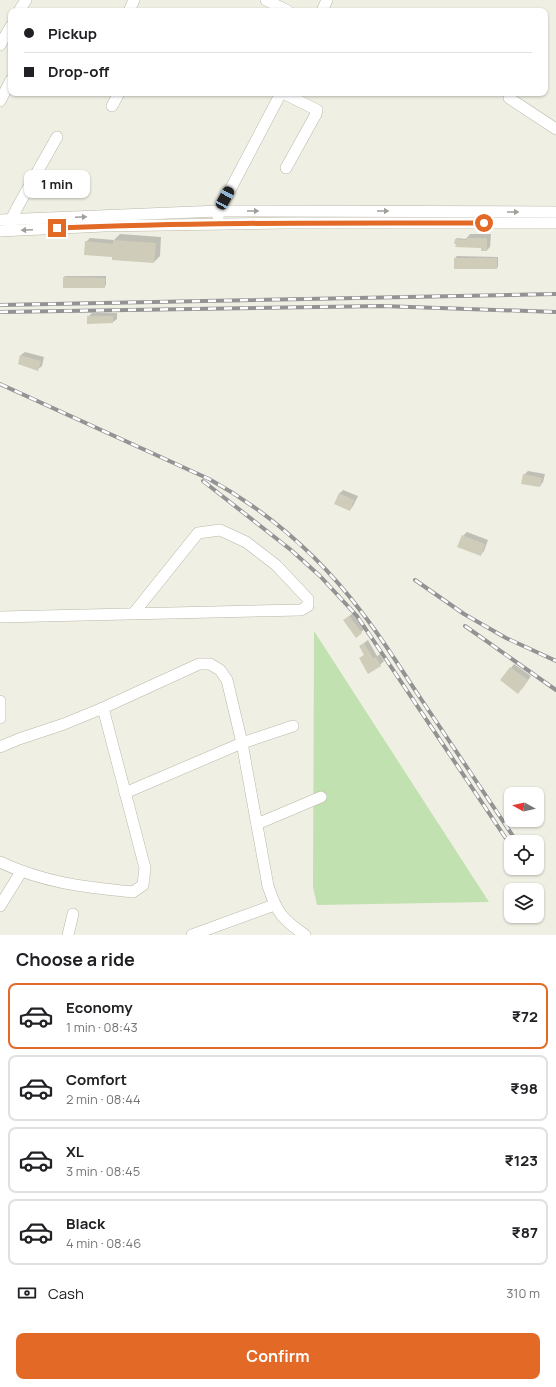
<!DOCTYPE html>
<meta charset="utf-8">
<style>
body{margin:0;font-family:Manrope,sans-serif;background:#f2f2f2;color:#202124;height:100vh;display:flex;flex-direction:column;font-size:15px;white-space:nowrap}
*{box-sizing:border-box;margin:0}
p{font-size:13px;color:#757577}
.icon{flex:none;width:22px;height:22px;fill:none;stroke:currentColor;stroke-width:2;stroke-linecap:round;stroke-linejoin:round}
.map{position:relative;height:935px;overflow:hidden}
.sheet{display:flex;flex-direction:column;background:#fff;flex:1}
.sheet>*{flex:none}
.banner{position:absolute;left:8px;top:8px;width:540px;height:88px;border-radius:8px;box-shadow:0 1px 3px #0004;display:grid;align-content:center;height:88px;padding:0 16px;background:#fff}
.needle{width:26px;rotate:278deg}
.buttons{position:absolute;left:504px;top:787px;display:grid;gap:8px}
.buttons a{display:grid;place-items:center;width:40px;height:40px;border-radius:8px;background:#fff;box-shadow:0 1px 3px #0004;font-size:20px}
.end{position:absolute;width:18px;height:18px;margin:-9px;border:5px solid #e36927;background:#fff;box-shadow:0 0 0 2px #fff}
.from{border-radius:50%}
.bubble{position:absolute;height:28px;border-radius:8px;background:#fff;box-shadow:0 1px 3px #0004;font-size:13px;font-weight:700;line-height:28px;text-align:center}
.car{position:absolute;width:12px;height:24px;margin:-12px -6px;border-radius:5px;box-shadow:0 0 3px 1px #0007;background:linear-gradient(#222 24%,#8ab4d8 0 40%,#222 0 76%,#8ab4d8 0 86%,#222 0)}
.banner b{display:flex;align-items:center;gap:14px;height:38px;font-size:15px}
.banner b+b{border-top:1px solid #e0e0e0}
.banner i{width:10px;height:10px;background:#202124}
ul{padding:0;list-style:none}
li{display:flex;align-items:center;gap:12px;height:66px;margin:0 8px 6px;padding:0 8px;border:2px solid #e0e0e0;border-radius:8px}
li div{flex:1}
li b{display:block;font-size:15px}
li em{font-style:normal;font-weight:700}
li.selected{border-color:#e36927}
li>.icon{width:36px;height:36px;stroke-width:1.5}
h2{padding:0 16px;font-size:18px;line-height:48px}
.pay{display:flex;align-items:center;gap:10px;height:44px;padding:0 16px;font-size:15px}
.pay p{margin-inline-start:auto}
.button{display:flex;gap:8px;margin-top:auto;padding:8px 16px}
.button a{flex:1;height:46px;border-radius:8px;background:#e36927;color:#fff;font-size:16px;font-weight:700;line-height:46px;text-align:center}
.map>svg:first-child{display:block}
.green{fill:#c1e1b0}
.shadow{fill:#0003}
.building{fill:#d0ccba}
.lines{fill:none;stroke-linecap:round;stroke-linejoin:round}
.minor-casing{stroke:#bab7a8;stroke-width:12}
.minor{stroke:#fff;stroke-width:11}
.rail-casing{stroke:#939393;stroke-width:4}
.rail{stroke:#fff;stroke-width:2.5;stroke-dasharray:8;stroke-linecap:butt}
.oneway{fill:#a09f9a}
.route{stroke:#e36927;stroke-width:5}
</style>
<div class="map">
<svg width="556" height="935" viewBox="0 0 556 935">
<rect width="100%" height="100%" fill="#f0efe4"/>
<!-- green -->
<path class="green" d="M 314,631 L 489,902 L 317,905 L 313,887 Z"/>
<!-- shadow -->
<g class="shadow">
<path d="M 120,234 L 161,237 L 160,256 L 154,262 L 113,256 L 86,242 L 90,238 L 114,240 Z"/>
<path d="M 470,234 L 491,234 L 490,247 L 487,250 L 482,247 L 455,240 L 457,238 L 466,239 Z"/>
<path d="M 457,256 L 498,257 L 498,267 L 496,268 L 455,258 Z"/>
<path d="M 65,276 L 106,276 L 106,285 L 104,287 L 64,277 Z"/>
<path d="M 92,313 L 117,313 L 117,319 L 113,322 L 88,317 Z"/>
<path d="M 25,352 L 44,357 L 42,366 L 38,369 L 19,364 L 21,355 Z"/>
<path d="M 528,471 L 545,474 L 543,482 L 540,486 L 524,475 Z"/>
<path d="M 343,490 L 358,496 L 353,506 L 350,510 L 339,494 Z"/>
<path d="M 467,532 L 488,540 L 484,551 L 480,555 L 463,536 Z"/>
<path d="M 353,613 L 365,629 L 361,632 L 348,617 Z"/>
<path d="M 368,640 L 377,656 L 380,654 L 384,661 L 380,665 L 360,659 L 365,654 L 360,646 Z"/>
<path d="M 514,664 L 531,676 L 522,689 L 511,668 Z"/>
</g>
<!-- building -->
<g class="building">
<path d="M 465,238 L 487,238 L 487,251 L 481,251 L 481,248 L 455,247 L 456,244 L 454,244 L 455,239 L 466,240 Z"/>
<path d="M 113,240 L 156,243 L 154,263 L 112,260 L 112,257 L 84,255 L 85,241 L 113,244 Z"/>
<rect x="454" y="258" width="43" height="11"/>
<path d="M 63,277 L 105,278 L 105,288 L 63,288 Z"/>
<path d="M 87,316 L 113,316 L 113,323 L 87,324 Z"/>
<path d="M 20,355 L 41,361 L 38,371 L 18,364 Z"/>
<path d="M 523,474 L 542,478 L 540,487 L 521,484 Z"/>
<path d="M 339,493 L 354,500 L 350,511 L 334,504 Z"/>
<path d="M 462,535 L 485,544 L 481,556 L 457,547 Z"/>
<path d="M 349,616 L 362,633 L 356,638 L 343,620 Z"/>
<path d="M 364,643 L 373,658 L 376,657 L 381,666 L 368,674 L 359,658 L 364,655 L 359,646 Z"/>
<path d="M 510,667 L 528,680 L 518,694 L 500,680 Z"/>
</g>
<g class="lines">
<!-- minor casing -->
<g class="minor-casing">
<g id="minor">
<path d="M 266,0 L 288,11"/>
<path d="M 19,11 L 26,0"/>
<path d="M 129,11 L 134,0"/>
<path d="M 322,11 L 327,0"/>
<path d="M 0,45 L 11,26"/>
<path d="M 283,93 L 317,110 L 316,114 L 286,168"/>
<path d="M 509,98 L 556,129"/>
<path d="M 0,101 L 11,80"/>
<path d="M 112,106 L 119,93"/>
<path d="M 218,217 L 219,211 L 281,93"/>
<path d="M 0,220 L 219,211 L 556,212"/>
<path d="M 10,226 L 11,220 L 18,206 L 57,137"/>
<path d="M 0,231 L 104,226 L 286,223 L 556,223"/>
<path d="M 0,617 L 301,610 L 308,606 L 308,599 L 276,565 L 246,542 L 220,530 L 198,533 L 133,614"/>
<path d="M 0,701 L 0,718"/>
<path d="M 0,747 L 19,739 L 64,724 L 103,708"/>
<path d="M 125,793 L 242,743 L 293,726"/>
<path d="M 257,824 L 321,797"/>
<path d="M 0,862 C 44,883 85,887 133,892 L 143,885 L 145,868 L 103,708 L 199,664 L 210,664 L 220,670 L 227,680 L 242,743 L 268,886 C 277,913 282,919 305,935"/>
<path d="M 0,906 L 21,872"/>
<path d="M 68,935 L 73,914"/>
<path d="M 192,935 L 274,905"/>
</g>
</g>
<!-- minor -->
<use href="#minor" class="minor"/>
<!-- rail casing -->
<g class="rail-casing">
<g id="rail">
<path d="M 0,305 L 556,294"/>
<path d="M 0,312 L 382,306 L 556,312"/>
<path d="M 0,384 L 209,479 C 269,512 322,559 363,614 C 384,641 402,671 421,699 C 453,747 485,794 517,842"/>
<path d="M 203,481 L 291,550 L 320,576 L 357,616 L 511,846"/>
<path d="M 415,580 L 464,614 L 506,638 L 556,661"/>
<path d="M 465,626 L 556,690"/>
</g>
</g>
<!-- rail -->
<use href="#rail" class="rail"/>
</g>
<!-- one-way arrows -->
<defs><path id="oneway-solid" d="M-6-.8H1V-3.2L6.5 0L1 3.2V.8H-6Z"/></defs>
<g class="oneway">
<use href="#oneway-solid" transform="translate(253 211)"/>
<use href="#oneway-solid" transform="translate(383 211)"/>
<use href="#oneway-solid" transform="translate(513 212)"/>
<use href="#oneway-solid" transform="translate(81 217) rotate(-2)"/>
<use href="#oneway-solid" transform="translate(27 230) rotate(177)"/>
</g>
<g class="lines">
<!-- route -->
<path class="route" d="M 57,228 C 199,222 342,223 484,223"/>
</g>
</svg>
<div class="buttons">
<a><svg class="needle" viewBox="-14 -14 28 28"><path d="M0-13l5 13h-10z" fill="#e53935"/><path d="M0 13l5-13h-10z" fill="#757577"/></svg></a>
<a><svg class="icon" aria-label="locate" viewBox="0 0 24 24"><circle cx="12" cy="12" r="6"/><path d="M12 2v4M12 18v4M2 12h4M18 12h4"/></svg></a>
<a><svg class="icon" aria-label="layers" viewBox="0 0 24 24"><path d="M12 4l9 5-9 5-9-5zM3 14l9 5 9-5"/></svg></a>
</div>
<i class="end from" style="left:484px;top:223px"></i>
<i class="end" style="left:57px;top:228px"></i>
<div class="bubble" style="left:24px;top:170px;width:66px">1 min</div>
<i class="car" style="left:225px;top:198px;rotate:28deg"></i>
<div class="banner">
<b><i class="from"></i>Pickup</b>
<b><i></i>Drop-off</b>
</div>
</div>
<section class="sheet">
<h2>Choose a ride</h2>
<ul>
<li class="selected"><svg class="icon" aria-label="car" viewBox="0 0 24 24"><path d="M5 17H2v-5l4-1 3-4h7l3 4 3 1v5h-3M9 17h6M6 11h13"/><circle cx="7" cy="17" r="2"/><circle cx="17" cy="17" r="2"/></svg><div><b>Economy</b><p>1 min · 08:43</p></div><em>₹72</em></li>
<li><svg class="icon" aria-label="car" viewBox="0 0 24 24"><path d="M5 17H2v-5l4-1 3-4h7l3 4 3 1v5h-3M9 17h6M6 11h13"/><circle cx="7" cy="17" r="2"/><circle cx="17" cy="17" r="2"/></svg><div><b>Comfort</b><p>2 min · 08:44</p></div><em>₹98</em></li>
<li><svg class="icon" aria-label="car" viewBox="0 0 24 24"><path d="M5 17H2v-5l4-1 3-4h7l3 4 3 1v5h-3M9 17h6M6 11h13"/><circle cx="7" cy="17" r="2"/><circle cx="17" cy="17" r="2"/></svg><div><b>XL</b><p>3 min · 08:45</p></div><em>₹123</em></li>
<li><svg class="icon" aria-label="car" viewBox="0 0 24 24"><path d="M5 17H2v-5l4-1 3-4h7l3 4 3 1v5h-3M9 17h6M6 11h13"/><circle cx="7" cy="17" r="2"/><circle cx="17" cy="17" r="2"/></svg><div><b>Black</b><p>4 min · 08:46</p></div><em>₹87</em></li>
</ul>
<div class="pay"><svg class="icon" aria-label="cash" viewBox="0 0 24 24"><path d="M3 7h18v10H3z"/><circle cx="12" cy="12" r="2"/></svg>Cash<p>310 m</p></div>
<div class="button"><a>Confirm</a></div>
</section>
